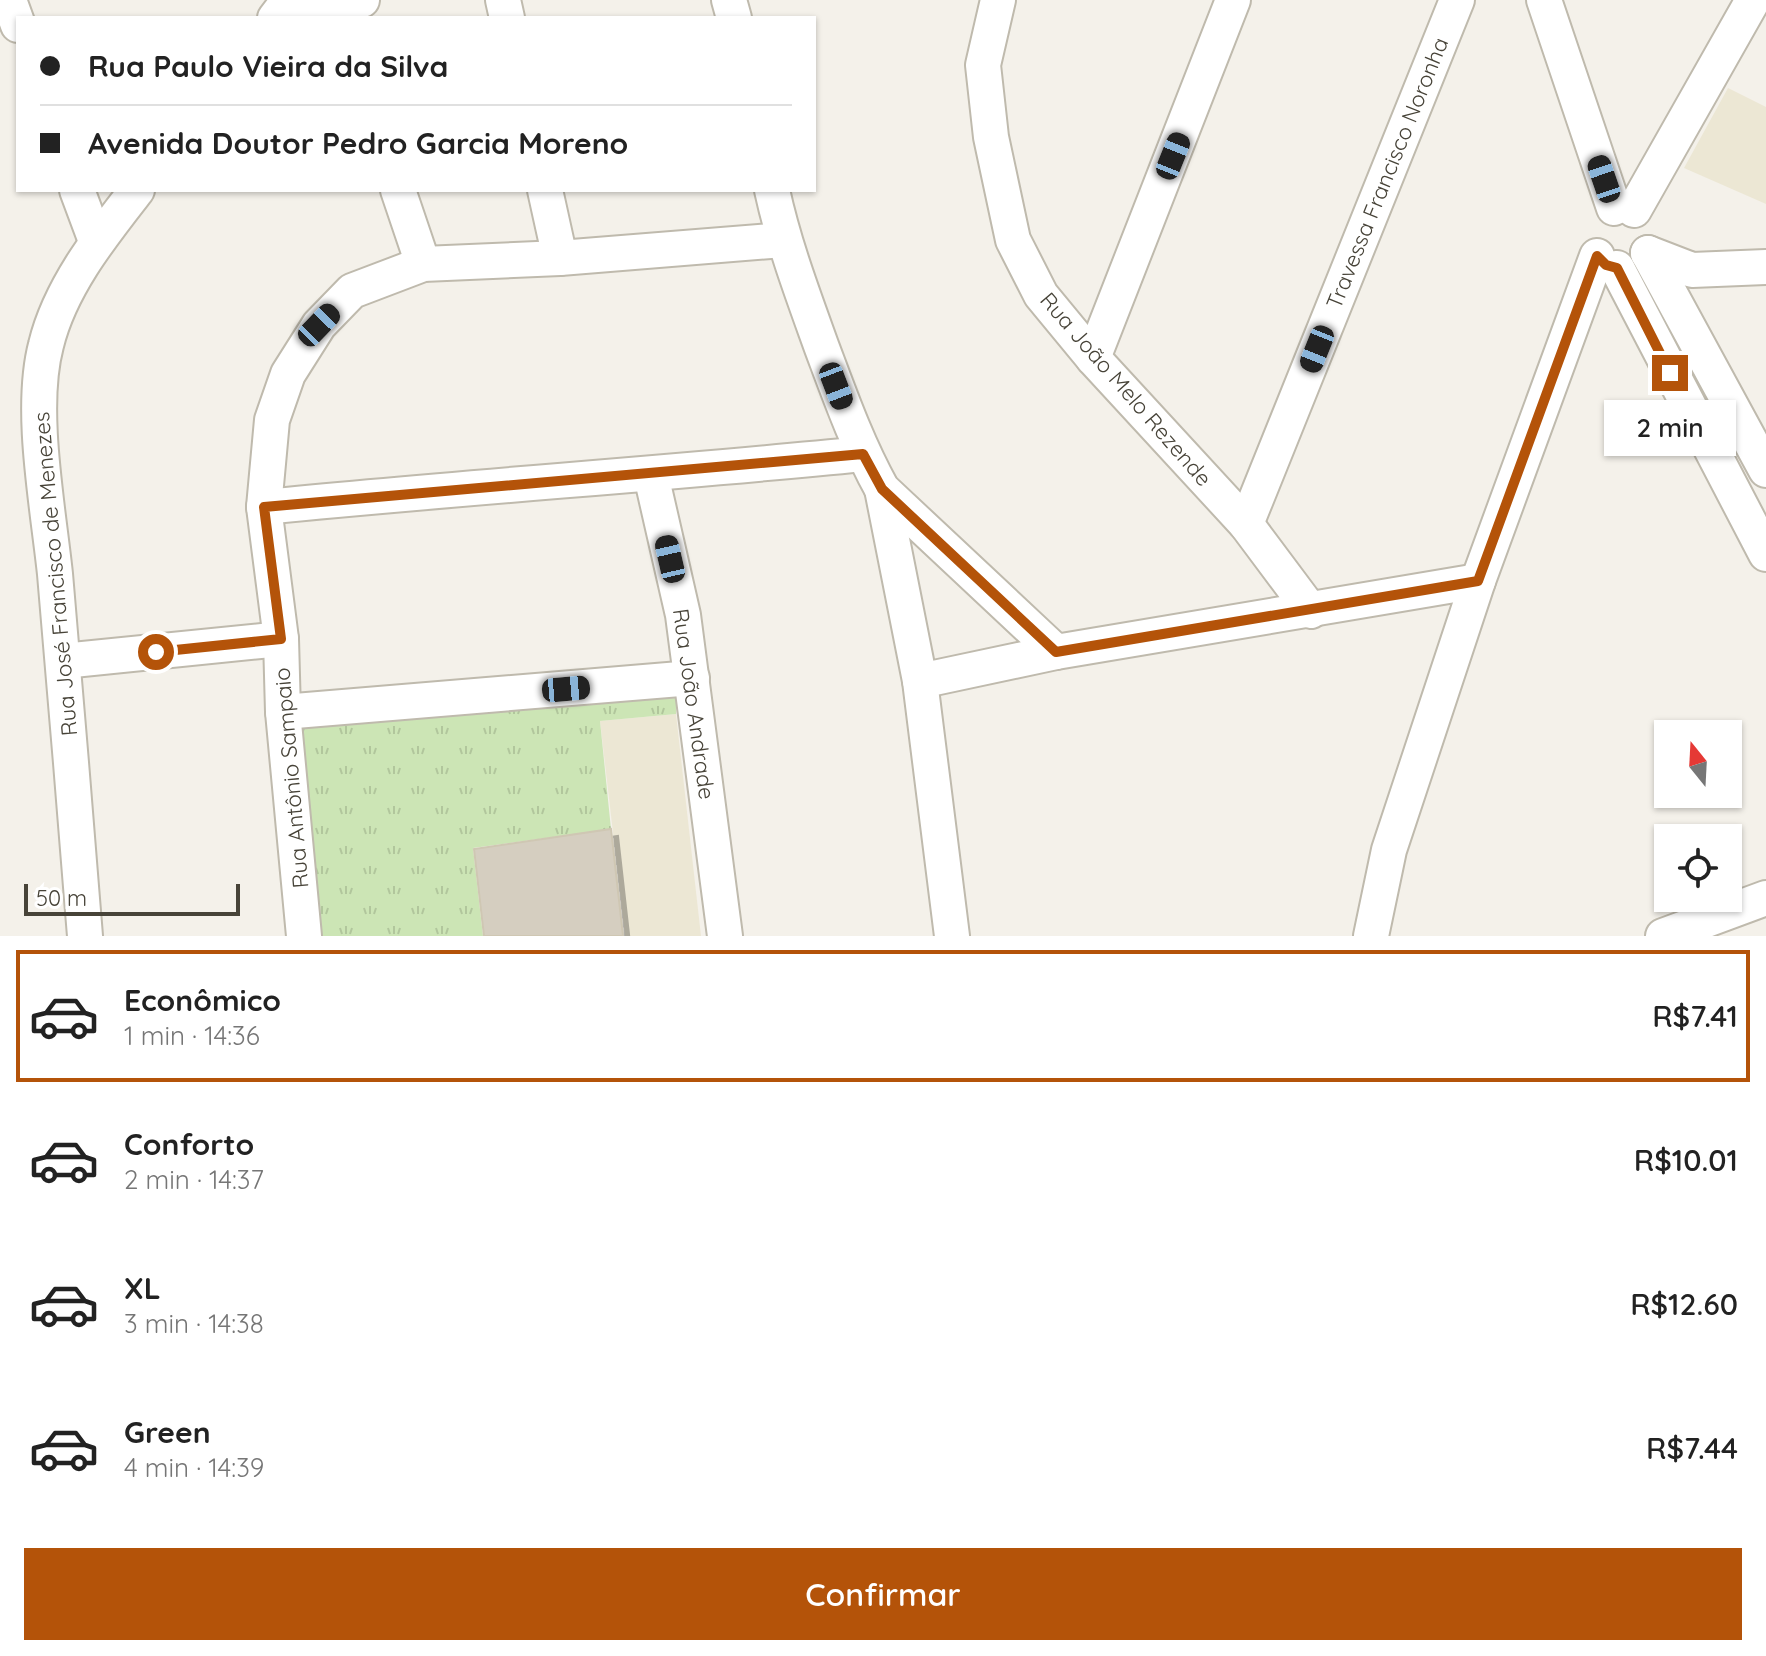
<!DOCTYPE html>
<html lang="pt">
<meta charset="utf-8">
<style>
body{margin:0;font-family:Quicksand,sans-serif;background:#f2f2f2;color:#222;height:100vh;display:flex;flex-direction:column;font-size:30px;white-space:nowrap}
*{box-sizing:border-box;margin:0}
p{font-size:26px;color:#767676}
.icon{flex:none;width:44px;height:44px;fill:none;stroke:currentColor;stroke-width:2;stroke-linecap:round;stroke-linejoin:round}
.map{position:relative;height:936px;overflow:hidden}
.sheet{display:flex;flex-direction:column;background:#fff;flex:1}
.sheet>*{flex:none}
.guide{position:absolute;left:16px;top:16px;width:800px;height:176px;border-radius:0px;box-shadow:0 2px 6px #0004;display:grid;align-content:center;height:176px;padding:0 24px;background:#fff}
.needle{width:52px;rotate:342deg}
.tools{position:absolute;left:1654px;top:720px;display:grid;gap:16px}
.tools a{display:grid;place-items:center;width:88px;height:88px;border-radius:0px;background:#fff;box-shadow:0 2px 6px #0004;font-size:40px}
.scale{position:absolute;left:24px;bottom:20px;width:216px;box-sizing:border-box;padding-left:8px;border:4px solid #474338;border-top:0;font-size:22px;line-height:28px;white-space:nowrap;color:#474338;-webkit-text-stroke:6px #fff;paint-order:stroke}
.end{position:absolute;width:36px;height:36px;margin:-18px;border:10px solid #b45309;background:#fff;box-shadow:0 0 0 4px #fff}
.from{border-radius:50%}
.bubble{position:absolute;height:56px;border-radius:0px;background:#fff;box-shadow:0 2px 6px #0004;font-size:26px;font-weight:600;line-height:56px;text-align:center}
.car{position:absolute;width:24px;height:48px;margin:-24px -12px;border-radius:10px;box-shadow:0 0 6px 2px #0007;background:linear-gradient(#222 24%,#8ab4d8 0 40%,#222 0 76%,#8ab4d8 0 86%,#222 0)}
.guide b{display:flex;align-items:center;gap:28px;height:76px;font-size:30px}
.guide b+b{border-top:2px solid #e0e0e0}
.guide i{width:20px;height:20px;background:#222}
ul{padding:14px 0 0;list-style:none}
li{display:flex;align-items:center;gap:24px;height:132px;margin:0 16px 12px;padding:0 8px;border:4px solid transparent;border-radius:0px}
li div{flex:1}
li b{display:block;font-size:30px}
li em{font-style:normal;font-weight:600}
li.selected{border-color:#b45309}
li>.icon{width:72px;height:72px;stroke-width:1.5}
.primary-button{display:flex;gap:16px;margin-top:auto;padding:16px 24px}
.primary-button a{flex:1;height:92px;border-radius:0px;background:#b45309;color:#fff;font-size:32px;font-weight:600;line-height:92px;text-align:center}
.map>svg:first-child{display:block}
.education{fill:#ece7d4}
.park{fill:url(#park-tufts)}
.building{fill:#d5cec0;stroke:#cfc7b3;stroke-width:2;filter:url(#shadow)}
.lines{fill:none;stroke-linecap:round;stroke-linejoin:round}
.minor-casing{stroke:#bfbaad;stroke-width:38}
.minor{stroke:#fff;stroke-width:34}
.route{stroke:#b45309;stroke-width:10}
.labels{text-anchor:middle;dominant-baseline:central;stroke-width:6;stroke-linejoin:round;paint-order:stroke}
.street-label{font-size:22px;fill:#474338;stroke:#fff}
</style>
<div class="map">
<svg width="1766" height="936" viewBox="0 0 1766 936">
<defs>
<pattern id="park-tufts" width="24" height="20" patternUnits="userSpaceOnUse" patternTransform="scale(2)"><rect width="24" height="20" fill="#cce5b5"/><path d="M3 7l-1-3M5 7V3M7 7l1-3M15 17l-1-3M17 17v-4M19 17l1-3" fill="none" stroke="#b1c69c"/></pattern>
<filter id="shadow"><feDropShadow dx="7" dy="7" stdDeviation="0" flood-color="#0004"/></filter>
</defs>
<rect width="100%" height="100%" fill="#f4f1ea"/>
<!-- education -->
<g class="education">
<path d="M 1728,88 L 1766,107 L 1766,204 L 1684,168 Z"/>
<path d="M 676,714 L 701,936 L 625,936 L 600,721 Z"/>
</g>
<!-- park -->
<path class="park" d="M 677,698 L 676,714 L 600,721 L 611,829 L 473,848 L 483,936 L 312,936 L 286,717 Z"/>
<!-- building -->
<path class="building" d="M 611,829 L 623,936 L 484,936 L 474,849 Z"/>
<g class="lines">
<!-- minor casing -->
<g class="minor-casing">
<g id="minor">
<path d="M 9,0 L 18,25"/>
<path d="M 310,0 L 337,8 L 362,0"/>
<path d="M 503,0 L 507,18"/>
<path d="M 729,0 L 734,18"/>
<path d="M 998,0 L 983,65 L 991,137 L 1013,240 L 1041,295 L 1093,358 L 1246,524 L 1311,611"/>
<path d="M 1544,0 L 1614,208"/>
<path d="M 275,18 L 285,5 L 300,0"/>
<path d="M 77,190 L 96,241"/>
<path d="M 398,190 L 423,264"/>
<path d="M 545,190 L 560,258"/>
<path d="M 772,190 C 784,245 803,295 822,348 C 840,396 857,444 882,489 L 1056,652 L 1478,581"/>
<path d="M 1634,210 L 1753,0"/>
<path d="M 1648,253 L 1766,470"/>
<path d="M 1648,253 L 1692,270 L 1766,267"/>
<path d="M 1617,268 L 1766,554"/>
<path d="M 1093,358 L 1233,0"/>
<path d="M 651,475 L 683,615 L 725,936"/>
<path d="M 882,489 L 920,681 L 952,936"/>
<path d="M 264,507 C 464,487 664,474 863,454"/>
<path d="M 1246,524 L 1457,0"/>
<path d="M 63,661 L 281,639"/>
<path d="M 920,681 L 1056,652"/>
<path d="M 283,712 L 692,678"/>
<path d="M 85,936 C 75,815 66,695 55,574 C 48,507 29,409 46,345 C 60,287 101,236 137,190"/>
<path d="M 304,936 L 283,712 L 281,639 L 264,507 L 272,420 L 288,374 L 319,325 L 352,291 L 423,264 L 560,258 L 783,240"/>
<path d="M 1371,936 L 1389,850 L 1478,581 L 1597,256"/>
<path d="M 1663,936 L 1766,898"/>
</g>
</g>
<!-- minor -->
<use href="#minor" class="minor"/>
</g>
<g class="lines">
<!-- route -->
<path class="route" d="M 156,652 L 281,639 L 264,507 L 863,454 L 882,489 L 1056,652 L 1478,581 L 1597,256 L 1606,265 L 1617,268 L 1670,373"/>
</g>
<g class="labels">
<!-- street labels -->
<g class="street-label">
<text transform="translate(1387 173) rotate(-68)">Travessa Francisco Noronha</text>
<text transform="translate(1126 389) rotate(49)">Rua João Melo Rezende</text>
<text transform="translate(55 574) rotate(-95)">Rua José Francisco de Menezes</text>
<text transform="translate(694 704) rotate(82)">Rua João Andrade</text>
<text transform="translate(291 778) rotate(-95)">Rua Antônio Sampaio</text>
</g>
</g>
</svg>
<div class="tools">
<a><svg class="needle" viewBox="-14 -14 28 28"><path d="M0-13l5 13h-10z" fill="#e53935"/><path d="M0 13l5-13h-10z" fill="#767676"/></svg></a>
<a><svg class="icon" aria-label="locate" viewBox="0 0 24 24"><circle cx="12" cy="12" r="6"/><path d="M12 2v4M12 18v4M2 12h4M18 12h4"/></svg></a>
</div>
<div class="scale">50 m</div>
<i class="end from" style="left:156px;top:652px"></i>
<i class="end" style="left:1670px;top:373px"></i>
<div class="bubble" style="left:1604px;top:400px;width:132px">2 min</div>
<i class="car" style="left:1173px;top:156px;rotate:22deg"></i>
<i class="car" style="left:1604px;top:179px;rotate:341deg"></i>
<i class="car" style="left:319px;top:325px;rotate:44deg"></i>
<i class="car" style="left:1317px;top:349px;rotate:202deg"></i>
<i class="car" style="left:836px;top:386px;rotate:159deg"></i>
<i class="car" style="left:670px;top:559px;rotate:347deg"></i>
<i class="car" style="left:566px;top:689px;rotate:85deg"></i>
<div class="guide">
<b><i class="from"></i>Rua Paulo Vieira da Silva</b>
<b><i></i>Avenida Doutor Pedro Garcia Moreno</b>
</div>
</div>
<section class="sheet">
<ul>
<li class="selected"><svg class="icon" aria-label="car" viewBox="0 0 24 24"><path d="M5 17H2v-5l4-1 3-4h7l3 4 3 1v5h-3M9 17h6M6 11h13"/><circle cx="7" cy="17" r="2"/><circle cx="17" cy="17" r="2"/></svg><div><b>Econômico</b><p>1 min · 14:36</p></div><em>R$7.41</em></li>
<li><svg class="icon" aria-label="car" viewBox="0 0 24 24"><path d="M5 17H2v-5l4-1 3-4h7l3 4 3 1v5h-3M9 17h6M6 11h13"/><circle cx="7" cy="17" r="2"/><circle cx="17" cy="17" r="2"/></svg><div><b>Conforto</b><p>2 min · 14:37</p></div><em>R$10.01</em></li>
<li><svg class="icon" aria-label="car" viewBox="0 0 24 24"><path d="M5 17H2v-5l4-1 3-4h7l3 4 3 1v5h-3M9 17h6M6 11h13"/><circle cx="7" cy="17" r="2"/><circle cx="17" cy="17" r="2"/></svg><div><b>XL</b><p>3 min · 14:38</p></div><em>R$12.60</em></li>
<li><svg class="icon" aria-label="car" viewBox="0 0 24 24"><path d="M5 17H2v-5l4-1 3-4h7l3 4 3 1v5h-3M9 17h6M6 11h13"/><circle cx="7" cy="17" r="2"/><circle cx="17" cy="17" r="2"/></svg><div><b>Green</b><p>4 min · 14:39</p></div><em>R$7.44</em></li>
</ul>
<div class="primary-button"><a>Confirmar</a></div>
</section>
